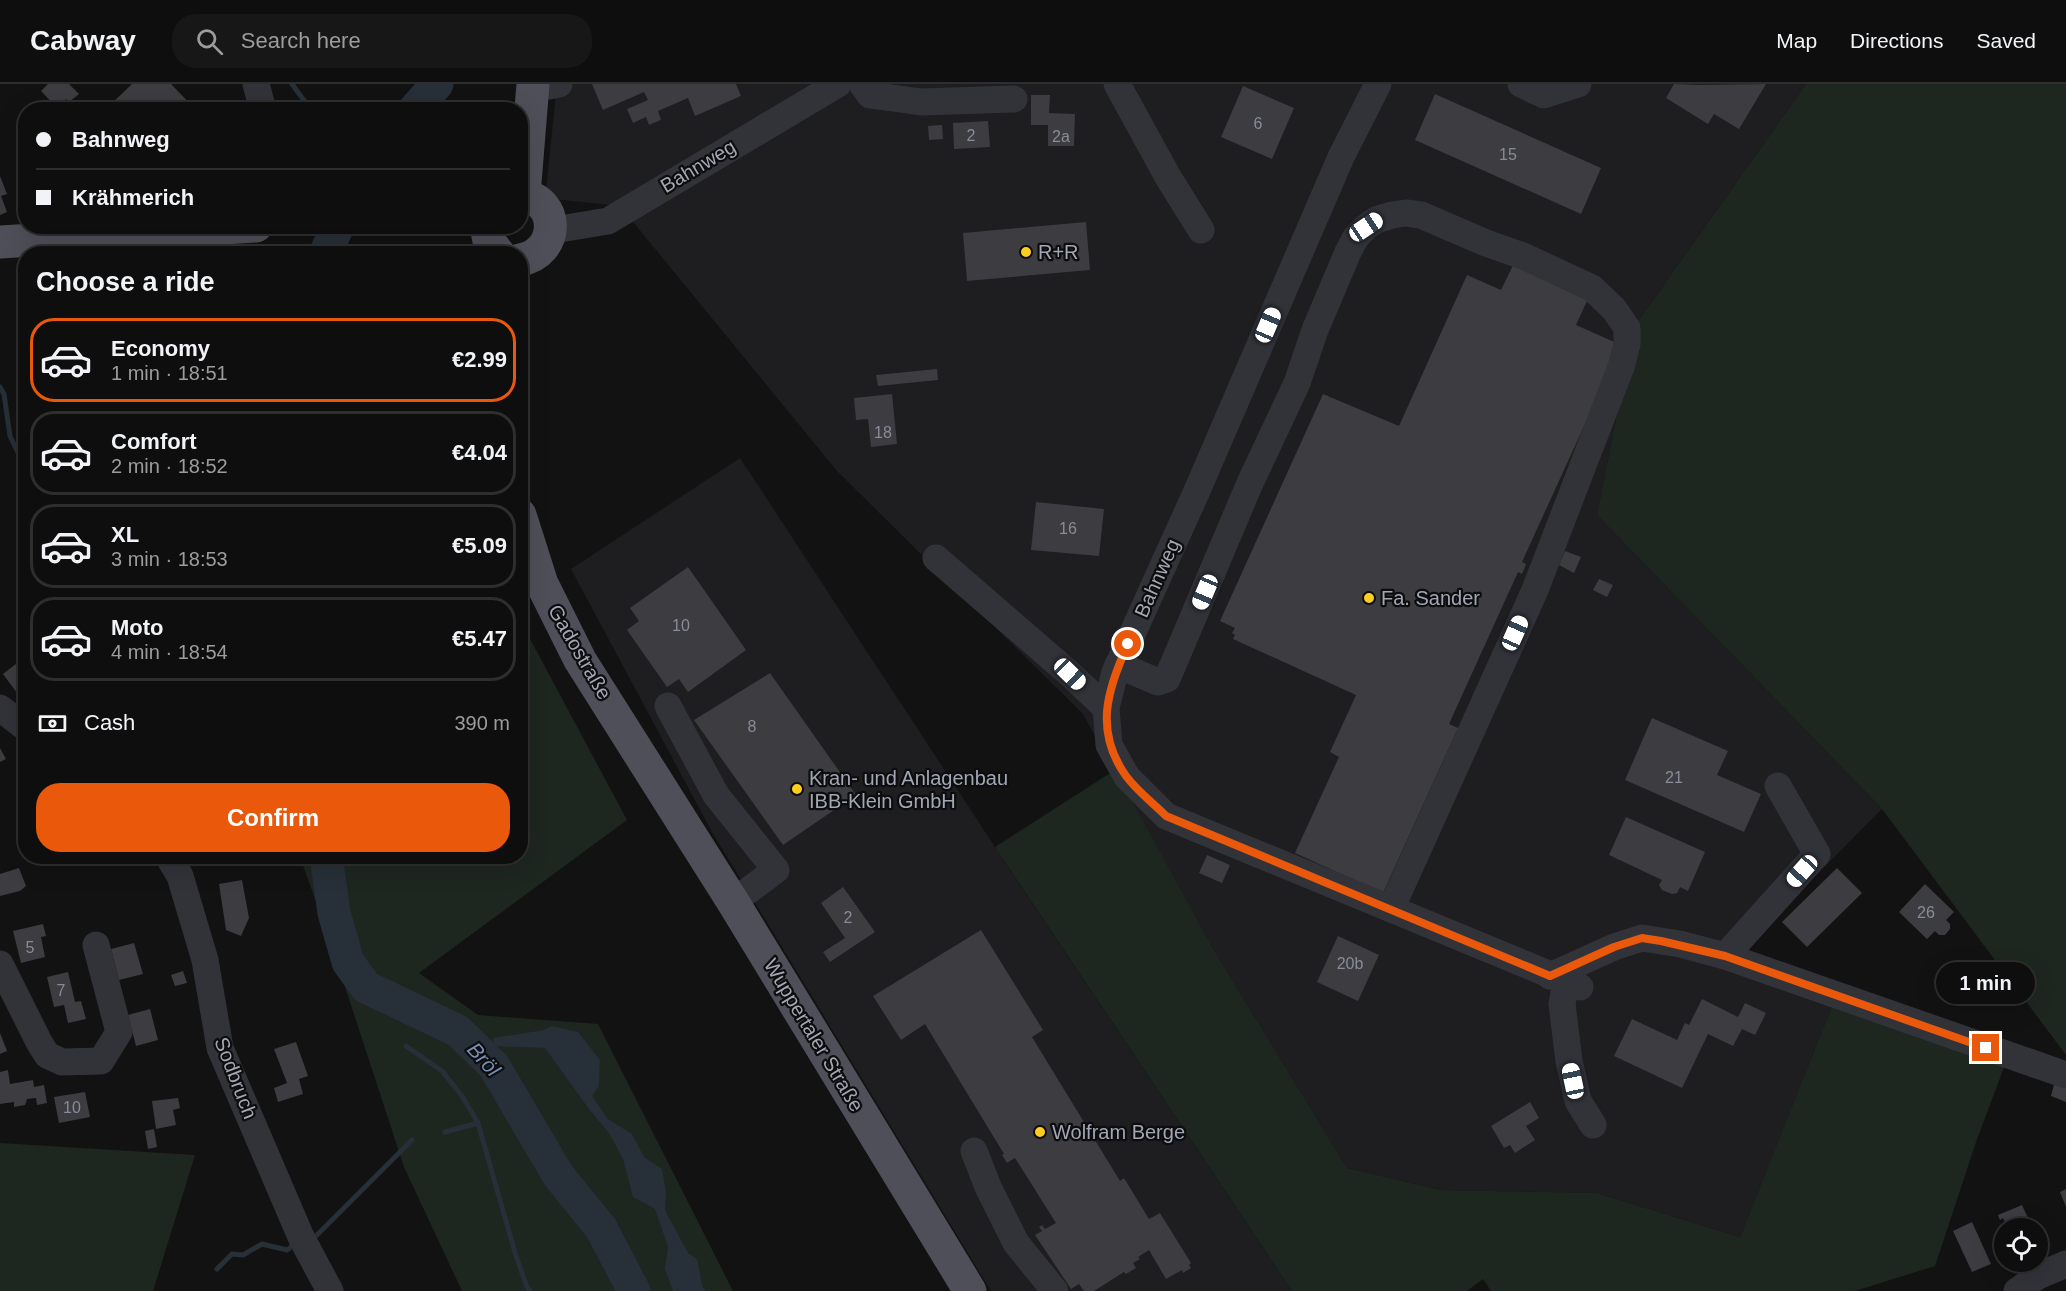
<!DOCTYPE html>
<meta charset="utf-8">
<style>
body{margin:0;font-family:Arial,sans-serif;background:#171717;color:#f1f3f6;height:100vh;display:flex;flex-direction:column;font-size:22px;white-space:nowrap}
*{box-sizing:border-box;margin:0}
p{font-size:20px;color:#9b9c9e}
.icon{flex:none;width:33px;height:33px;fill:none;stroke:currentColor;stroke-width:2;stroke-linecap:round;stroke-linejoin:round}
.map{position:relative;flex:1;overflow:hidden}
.panel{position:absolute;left:18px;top:162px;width:510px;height:618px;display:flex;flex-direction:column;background:#0e0e0e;border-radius:24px;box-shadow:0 6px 24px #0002,0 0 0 2px #2e2e2e}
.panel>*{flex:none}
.banner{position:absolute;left:18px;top:18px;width:510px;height:132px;border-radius:24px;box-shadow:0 6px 24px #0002,0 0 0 2px #2e2e2e;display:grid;align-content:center;height:132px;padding:0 18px;background:#0e0e0e}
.tools{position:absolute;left:1994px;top:1134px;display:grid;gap:12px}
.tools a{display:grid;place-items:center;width:54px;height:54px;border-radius:50%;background:#0e0e0e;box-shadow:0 6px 24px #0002,0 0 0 2px #2e2e2e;font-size:30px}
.end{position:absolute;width:27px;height:27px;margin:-14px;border:8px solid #ea580c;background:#fff;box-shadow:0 0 0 3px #fff}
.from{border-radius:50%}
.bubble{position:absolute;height:42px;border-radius:21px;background:#0e0e0e;box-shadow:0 6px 24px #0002,0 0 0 2px #2e2e2e;font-size:20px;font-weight:600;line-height:42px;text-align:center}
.car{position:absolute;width:18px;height:36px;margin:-18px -9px;border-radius:8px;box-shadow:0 0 4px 2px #0007;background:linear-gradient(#fff 24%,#345 0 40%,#fff 0 76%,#345 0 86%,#fff 0)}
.banner b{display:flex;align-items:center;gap:21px;height:57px;font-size:22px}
.banner b+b{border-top:2px solid #2e2e2e}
.banner i{width:15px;height:15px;background:#f1f3f6}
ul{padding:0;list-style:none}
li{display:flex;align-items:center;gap:18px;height:84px;margin:0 12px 9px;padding:0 6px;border:3px solid #2e2e2e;border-radius:24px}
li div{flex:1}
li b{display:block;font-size:22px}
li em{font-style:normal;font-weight:600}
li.current{border-color:#ea580c}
li>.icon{width:54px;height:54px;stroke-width:1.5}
h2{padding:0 18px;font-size:27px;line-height:72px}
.pay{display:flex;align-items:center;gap:15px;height:66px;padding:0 18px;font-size:22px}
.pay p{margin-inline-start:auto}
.primary-button{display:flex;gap:12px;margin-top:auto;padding:12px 18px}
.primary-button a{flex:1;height:69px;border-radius:24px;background:#ea580c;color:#fff;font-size:24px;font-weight:600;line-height:69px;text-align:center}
header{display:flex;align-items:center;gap:36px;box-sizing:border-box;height:84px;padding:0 30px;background:#0e0e0e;border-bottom:2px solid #2e2e2e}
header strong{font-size:28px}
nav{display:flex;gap:33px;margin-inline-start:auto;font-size:21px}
.search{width:420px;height:54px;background:#171717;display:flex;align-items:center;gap:15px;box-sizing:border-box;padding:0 21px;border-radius:24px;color:#9b9c9e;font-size:22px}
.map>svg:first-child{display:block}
.built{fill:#1e1e21}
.green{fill:#1e2620}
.water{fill:#272f38}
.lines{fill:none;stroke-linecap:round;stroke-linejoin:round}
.stream{stroke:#272f38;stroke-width:5}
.river{stroke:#272f38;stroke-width:33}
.building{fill:#3c3c41}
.minor{stroke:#323339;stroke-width:27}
.major{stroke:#4e4f58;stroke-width:33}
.route{stroke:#ea580c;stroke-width:8}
.poi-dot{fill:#fdce20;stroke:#0d0d0e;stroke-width:2}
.labels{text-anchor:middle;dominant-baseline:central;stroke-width:4.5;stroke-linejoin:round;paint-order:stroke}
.number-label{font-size:16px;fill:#888c98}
.street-label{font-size:20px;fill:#a2a6b5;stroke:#0d0d0e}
.poi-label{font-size:20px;fill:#a2a6b5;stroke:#0d0d0e;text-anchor:start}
.water-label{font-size:21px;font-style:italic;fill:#768fb3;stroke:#0d0d0e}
</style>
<header>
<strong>Cabway</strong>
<div class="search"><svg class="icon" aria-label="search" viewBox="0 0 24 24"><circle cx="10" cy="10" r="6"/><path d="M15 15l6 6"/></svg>Search here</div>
<nav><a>Map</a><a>Directions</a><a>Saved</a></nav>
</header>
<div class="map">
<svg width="2066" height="1207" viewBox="0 0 2066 1207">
<rect width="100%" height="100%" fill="#121213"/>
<!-- built -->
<g class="built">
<path d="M 557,0 L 1806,0 L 1634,243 L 1597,431 L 1882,725 L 1730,878 L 1834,917 L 1740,1153 L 1597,1109 L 1442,1106 L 1347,1084 L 1214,866 L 1083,630 L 837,387 L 620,122 L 545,114 Z"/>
<path d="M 740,374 L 1016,795 L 1292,1207 L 991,1207 L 712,748 L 571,485 Z"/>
</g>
<!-- green -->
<g class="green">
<path d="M 1806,0 L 2066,0 L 2066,971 L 1882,725 L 1597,431 L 1634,243 Z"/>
<path d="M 521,538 L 627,736 L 419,889 L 478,931 L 598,940 L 733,1207 L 462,1207 L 404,1083 L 329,854 L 300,773 L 520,772 Z"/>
<path d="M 1115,686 L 1214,866 L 1347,1084 L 1442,1106 L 1597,1109 L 1740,1153 L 1834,917 L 2006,978 L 1976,1058 L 1935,1182 L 1855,1207 L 1491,1207 L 1483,1195 L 1467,1207 L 1292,1207 L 995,763 Z"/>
<path d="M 0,1059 L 195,1071 L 153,1207 L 0,1207 Z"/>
</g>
<!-- water -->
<path class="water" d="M 552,942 L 578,948 L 600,976 L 599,1002 L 592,1012 L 608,1035 L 632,1050 L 644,1073 L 662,1085 L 666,1107 L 665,1126 L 688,1169 L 697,1175 L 703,1204 L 706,1207 L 673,1207 L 665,1185 L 668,1163 L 655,1125 L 633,1113 L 623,1075 L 609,1049 L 589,1025 L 545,964 L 494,962 L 493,954 L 544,946 Z"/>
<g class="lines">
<!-- stream -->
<g class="stream">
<path d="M 292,0 L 311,26"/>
<path d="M 0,303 L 4,310 L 10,352 L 26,385"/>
<path d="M 406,962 L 442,987 L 462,1012 L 478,1039"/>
<path d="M 445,1048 L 478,1039 L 516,1172 L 527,1203 L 530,1207"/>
<path d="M 317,1151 L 412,1056"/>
<path d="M 217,1185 L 232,1170 L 243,1171 L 262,1160 L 287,1166 L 291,1163"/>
</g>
<!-- river -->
<g class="river">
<path d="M 414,26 L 437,0"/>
<path d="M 325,170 L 338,142"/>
<path d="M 326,772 L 334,829 L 348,878 L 366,903 L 458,947 L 494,982 L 558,1091 L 601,1144 L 634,1207"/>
</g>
</g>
<!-- building -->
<g class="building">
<path d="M 48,0 L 69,0 L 79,10 L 69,18 L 66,15 L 57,24 L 41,7 Z"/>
<path d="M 132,0 L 171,0 L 196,26 L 105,26 Z"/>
<path d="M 592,0 L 736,0 L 741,12 L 695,32 L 688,14 L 658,27 L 661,36 L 649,41 L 646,33 L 633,39 L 627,25 L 648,16 L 644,8 L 603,26 Z"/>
<path d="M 1674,0 L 1700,1 L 1766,0 L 1739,45 L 1714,30 L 1708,40 L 1666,14 Z"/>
<path d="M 1243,2 L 1294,24 L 1272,75 L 1221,53 Z"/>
<path d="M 1435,10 L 1601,84 L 1581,130 L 1415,56 Z"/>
<path d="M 1031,11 L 1050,11 L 1049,29 L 1075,30 L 1074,62 L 1048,62 L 1048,41 L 1031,41 Z"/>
<path d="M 85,17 L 93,26 L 75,26 Z"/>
<path d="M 988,37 L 990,63 L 954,65 L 953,39 Z"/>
<path d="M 942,41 L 943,55 L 929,56 L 928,42 Z"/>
<path d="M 0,92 L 7,110 L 1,112 L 7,128 L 0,131 Z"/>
<path d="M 1086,138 L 1090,186 L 967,197 L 963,149 Z"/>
<path d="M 1518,171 L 1592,206 L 1576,241 L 1621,261 L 1522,478 L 1526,480 L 1522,490 L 1518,488 L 1449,640 L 1458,644 L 1383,809 L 1295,769 L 1339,673 L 1330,668 L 1356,611 L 1233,555 L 1235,551 L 1232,549 L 1235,544 L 1220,537 L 1323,310 L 1399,342 L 1467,191 L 1501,206 Z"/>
<path d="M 937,285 L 938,296 L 878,302 L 876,291 Z"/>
<path d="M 892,310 L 897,360 L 871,363 L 868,335 L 856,336 L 854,314 Z"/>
<path d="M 1036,418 L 1104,425 L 1099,472 L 1031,466 Z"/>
<path d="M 1565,467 L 1581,473 L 1574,489 L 1559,481 Z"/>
<path d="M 688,483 L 746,566 L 688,608 L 679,595 L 667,603 L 627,546 L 639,537 L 630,524 Z"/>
<path d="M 1599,495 L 1613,501 L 1607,513 L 1593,506 Z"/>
<path d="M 26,572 L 26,609 L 20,613 L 3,590 Z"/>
<path d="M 770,589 L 856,711 L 783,761 L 694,636 Z"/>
<path d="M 1652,634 L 1728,667 L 1717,691 L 1761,710 L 1744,748 L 1625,696 Z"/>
<path d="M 0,664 L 6,675 L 0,678 Z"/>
<path d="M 26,697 L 26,717 L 17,701 Z"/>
<path d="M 1626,733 L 1705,768 L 1688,807 L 1680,803 L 1677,809 L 1672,810 L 1662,806 L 1659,801 L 1662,796 L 1609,771 Z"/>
<path d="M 1207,771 L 1230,781 L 1222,799 L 1199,789 Z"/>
<path d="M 19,784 L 26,802 L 20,807 L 0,812 L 0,790 Z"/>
<path d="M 1837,784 L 1862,809 L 1807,863 L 1782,838 Z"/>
<path d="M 242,796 L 249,834 L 241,852 L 226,846 L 219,800 Z"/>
<path d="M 1925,800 L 1954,828 L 1946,836 L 1950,840 L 1950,845 L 1945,851 L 1939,851 L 1935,847 L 1927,855 L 1899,828 Z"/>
<path d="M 843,803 L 875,848 L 830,878 L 823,868 L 845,854 L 821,819 Z"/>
<path d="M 43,840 L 46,852 L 41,853 L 45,873 L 21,879 L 13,847 Z"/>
<path d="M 981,846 L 1043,946 L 1032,953 L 1120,1097 L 1124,1094 L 1149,1135 L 1160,1129 L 1191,1179 L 1189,1181 L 1191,1184 L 1183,1189 L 1182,1186 L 1166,1195 L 1149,1166 L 1138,1173 L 1140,1175 L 1133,1179 L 1136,1184 L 1126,1190 L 1124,1188 L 1094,1207 L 1084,1207 L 1079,1200 L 1071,1205 L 1035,1151 L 1042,1147 L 1039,1143 L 1042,1141 L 1045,1145 L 1056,1139 L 1015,1074 L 1007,1079 L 1002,1071 L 1004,1070 L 925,940 L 901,956 L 873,912 Z"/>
<path d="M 1338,852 L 1379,871 L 1358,917 L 1317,898 Z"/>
<path d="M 134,859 L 143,890 L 119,896 L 111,865 Z"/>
<path d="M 183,887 L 187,899 L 175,902 L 171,891 Z"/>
<path d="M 68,888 L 75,918 L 81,917 L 86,935 L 68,939 L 64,921 L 54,923 L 47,893 Z"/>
<path d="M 1702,915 L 1738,933 L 1745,919 L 1766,929 L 1755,951 L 1742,945 L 1733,962 L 1708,950 L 1682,1004 L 1614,972 L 1632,935 L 1677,956 L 1685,939 L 1689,941 Z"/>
<path d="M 150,925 L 158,956 L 136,962 L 128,931 Z"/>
<path d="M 0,949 L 7,967 L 0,970 Z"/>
<path d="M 296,958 L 308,992 L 299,995 L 303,1010 L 278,1018 L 274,1004 L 287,999 L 274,965 Z"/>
<path d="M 8,986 L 10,1000 L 33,996 L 34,1003 L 44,1001 L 47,1019 L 37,1021 L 36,1014 L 27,1015 L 25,1021 L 14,1023 L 14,1018 L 0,1020 L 0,988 Z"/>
<path d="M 2055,997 L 2066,1000 L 2066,1018 L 2051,1012 Z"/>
<path d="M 85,1008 L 90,1033 L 59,1039 L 54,1013 Z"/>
<path d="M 178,1014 L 180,1024 L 173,1026 L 176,1041 L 156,1045 L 152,1017 Z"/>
<path d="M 1530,1018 L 1539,1034 L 1526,1042 L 1535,1056 L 1515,1069 L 1510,1061 L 1504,1064 L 1491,1042 Z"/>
<path d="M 154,1045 L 157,1063 L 148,1065 L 145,1047 Z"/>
<path d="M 2066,1105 L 2066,1123 L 2060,1108 Z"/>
<path d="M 2022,1121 L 2032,1143 L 2037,1139 L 2043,1154 L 2037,1157 L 2037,1144 L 2008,1144 L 2003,1134 L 2000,1136 L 1998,1131 Z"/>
<path d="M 1972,1138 L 1991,1180 L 1972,1188 L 1953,1147 Z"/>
</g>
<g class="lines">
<!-- minor -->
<g class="minor">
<path d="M 256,0 L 263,26"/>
<path d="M 862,0 L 870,11 L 921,18 L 1014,15"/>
<path d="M 1117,0 L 1168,93 L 1201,146"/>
<path d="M 1378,0 L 1341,73 L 1196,409 L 1115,588 L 1106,624 L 1109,661 L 1127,693 L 1166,732 L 1580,903"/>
<path d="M 1521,0 L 1544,11 L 1578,0"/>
<path d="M 533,1 L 549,2 L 559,0"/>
<path d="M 551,144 L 560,145 L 608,137 L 838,0"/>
<path d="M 936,474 L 1070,590 L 1106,624"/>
<path d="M 1118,581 L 1158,598 L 1167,595 L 1250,399 L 1297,299 L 1315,246 L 1348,168 L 1356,153 L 1366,143 L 1376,136 L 1392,131 L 1406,129 L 1421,131 L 1486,159 L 1523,172 L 1592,204 L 1614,225 L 1627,244 L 1627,260 L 1621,283 L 1535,506 L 1391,825"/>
<path d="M 668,622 L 716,711 L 776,786 L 733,818"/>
<path d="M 0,624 L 26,644"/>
<path d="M 168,772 L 180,792 L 205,876 L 220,964 L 301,1153 L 330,1207"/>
<path d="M 1725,872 L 1817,770 L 1778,702"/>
<path d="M 0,880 L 39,958 L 47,971 L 62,978 L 101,977 L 119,948 L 96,861"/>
<path d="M 1550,892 L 1614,863 L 1642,854 L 1680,860 L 1725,872 L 2066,991"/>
<path d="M 1566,898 L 1562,920 L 1569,977 L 1578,1017 L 1593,1041"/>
<path d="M 974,1067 L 988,1103 L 1016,1159 L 1055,1207"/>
<path d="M 2017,1207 L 2038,1192 L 2066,1180"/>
</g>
<!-- major -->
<g class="major">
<path d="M 520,111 C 561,115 560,169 520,176"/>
<path d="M 524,111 L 533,0"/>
<path d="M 486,142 L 489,157 L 499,170"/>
<path d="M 0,158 L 256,142"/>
<path d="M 520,431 L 542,500 L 580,576 L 733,818 L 970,1207"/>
</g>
</g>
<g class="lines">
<!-- route -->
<path class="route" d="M 1128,560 C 1107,606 1094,647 1126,692 C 1137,707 1153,719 1166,732 L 1550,892 L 1614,863 L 1642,854 L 1661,857 L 1725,872 L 1986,964"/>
</g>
<!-- markers -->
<g class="poi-dot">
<circle cx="1026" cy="168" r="6"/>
<circle cx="1369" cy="514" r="6"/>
<circle cx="797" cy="705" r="6"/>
<circle cx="1040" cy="1048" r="6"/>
</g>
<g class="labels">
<!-- number labels -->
<g class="number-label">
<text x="1258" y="39">6</text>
<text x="971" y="51">2</text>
<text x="1061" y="52">2a</text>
<text x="1508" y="70">15</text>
<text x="883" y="348">18</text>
<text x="1068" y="444">16</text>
<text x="681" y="541">10</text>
<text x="752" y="642">8</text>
<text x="1674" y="693">21</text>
<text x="1926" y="828">26</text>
<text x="848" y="833">2</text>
<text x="30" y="863">5</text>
<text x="1350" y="879">20b</text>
<text x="61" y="906">7</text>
<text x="72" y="1023">10</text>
</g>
<!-- street labels -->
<g class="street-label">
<text transform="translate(698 82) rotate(-31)">Bahnweg</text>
<text transform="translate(1157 494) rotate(-66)">Bahnweg</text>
<text transform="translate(580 568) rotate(60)">Gadostraße</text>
<text transform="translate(814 951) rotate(59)">Wuppertaler Straße</text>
<text transform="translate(236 994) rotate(69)">Sodbruch</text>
</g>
<!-- poi labels -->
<g class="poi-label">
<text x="1038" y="168">R+R</text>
<text x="1381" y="514">Fa. Sander</text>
<text x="809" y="694">Kran- und Anlagenbau<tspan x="809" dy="23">IBB-Klein GmbH</tspan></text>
<text x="1052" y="1048">Wolfram Berge</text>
</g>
<!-- water labels -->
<g class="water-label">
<text transform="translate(484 975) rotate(48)">Bröl</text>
</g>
</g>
</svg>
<div class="tools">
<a><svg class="icon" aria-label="locate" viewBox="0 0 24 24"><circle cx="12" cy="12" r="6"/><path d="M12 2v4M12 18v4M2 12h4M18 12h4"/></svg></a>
</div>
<i class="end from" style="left:1128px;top:560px"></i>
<i class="end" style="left:1986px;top:964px"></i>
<div class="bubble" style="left:1936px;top:878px;width:99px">1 min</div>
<i class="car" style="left:1366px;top:143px;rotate:56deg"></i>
<i class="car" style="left:1268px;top:241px;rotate:23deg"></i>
<i class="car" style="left:1205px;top:508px;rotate:203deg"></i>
<i class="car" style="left:1515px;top:549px;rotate:24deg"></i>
<i class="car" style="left:1070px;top:590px;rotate:134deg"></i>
<i class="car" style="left:1802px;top:787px;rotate:222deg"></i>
<i class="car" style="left:1573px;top:997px;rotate:348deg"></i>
<div class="banner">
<b><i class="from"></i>Bahnweg</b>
<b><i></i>Krähmerich</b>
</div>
<section class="panel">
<h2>Choose a ride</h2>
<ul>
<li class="current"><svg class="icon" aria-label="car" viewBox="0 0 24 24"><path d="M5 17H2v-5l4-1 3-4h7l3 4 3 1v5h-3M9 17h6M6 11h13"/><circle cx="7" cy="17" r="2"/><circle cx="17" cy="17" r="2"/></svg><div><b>Economy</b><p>1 min · 18:51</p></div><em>€2.99</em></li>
<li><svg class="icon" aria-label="car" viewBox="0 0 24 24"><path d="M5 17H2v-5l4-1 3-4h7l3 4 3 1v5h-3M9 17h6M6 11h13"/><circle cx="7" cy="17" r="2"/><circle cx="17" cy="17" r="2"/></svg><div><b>Comfort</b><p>2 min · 18:52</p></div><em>€4.04</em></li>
<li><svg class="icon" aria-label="car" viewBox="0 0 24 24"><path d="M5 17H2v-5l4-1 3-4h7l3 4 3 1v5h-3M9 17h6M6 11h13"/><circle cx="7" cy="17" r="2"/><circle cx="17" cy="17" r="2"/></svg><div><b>XL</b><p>3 min · 18:53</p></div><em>€5.09</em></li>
<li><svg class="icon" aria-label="car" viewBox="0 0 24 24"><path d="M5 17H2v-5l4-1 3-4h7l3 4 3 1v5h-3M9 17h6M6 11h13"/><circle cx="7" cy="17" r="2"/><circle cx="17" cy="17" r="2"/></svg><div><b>Moto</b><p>4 min · 18:54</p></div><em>€5.47</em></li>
</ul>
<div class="pay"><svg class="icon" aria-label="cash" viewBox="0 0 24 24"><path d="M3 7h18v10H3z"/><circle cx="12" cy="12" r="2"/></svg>Cash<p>390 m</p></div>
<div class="primary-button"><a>Confirm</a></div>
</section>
</div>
